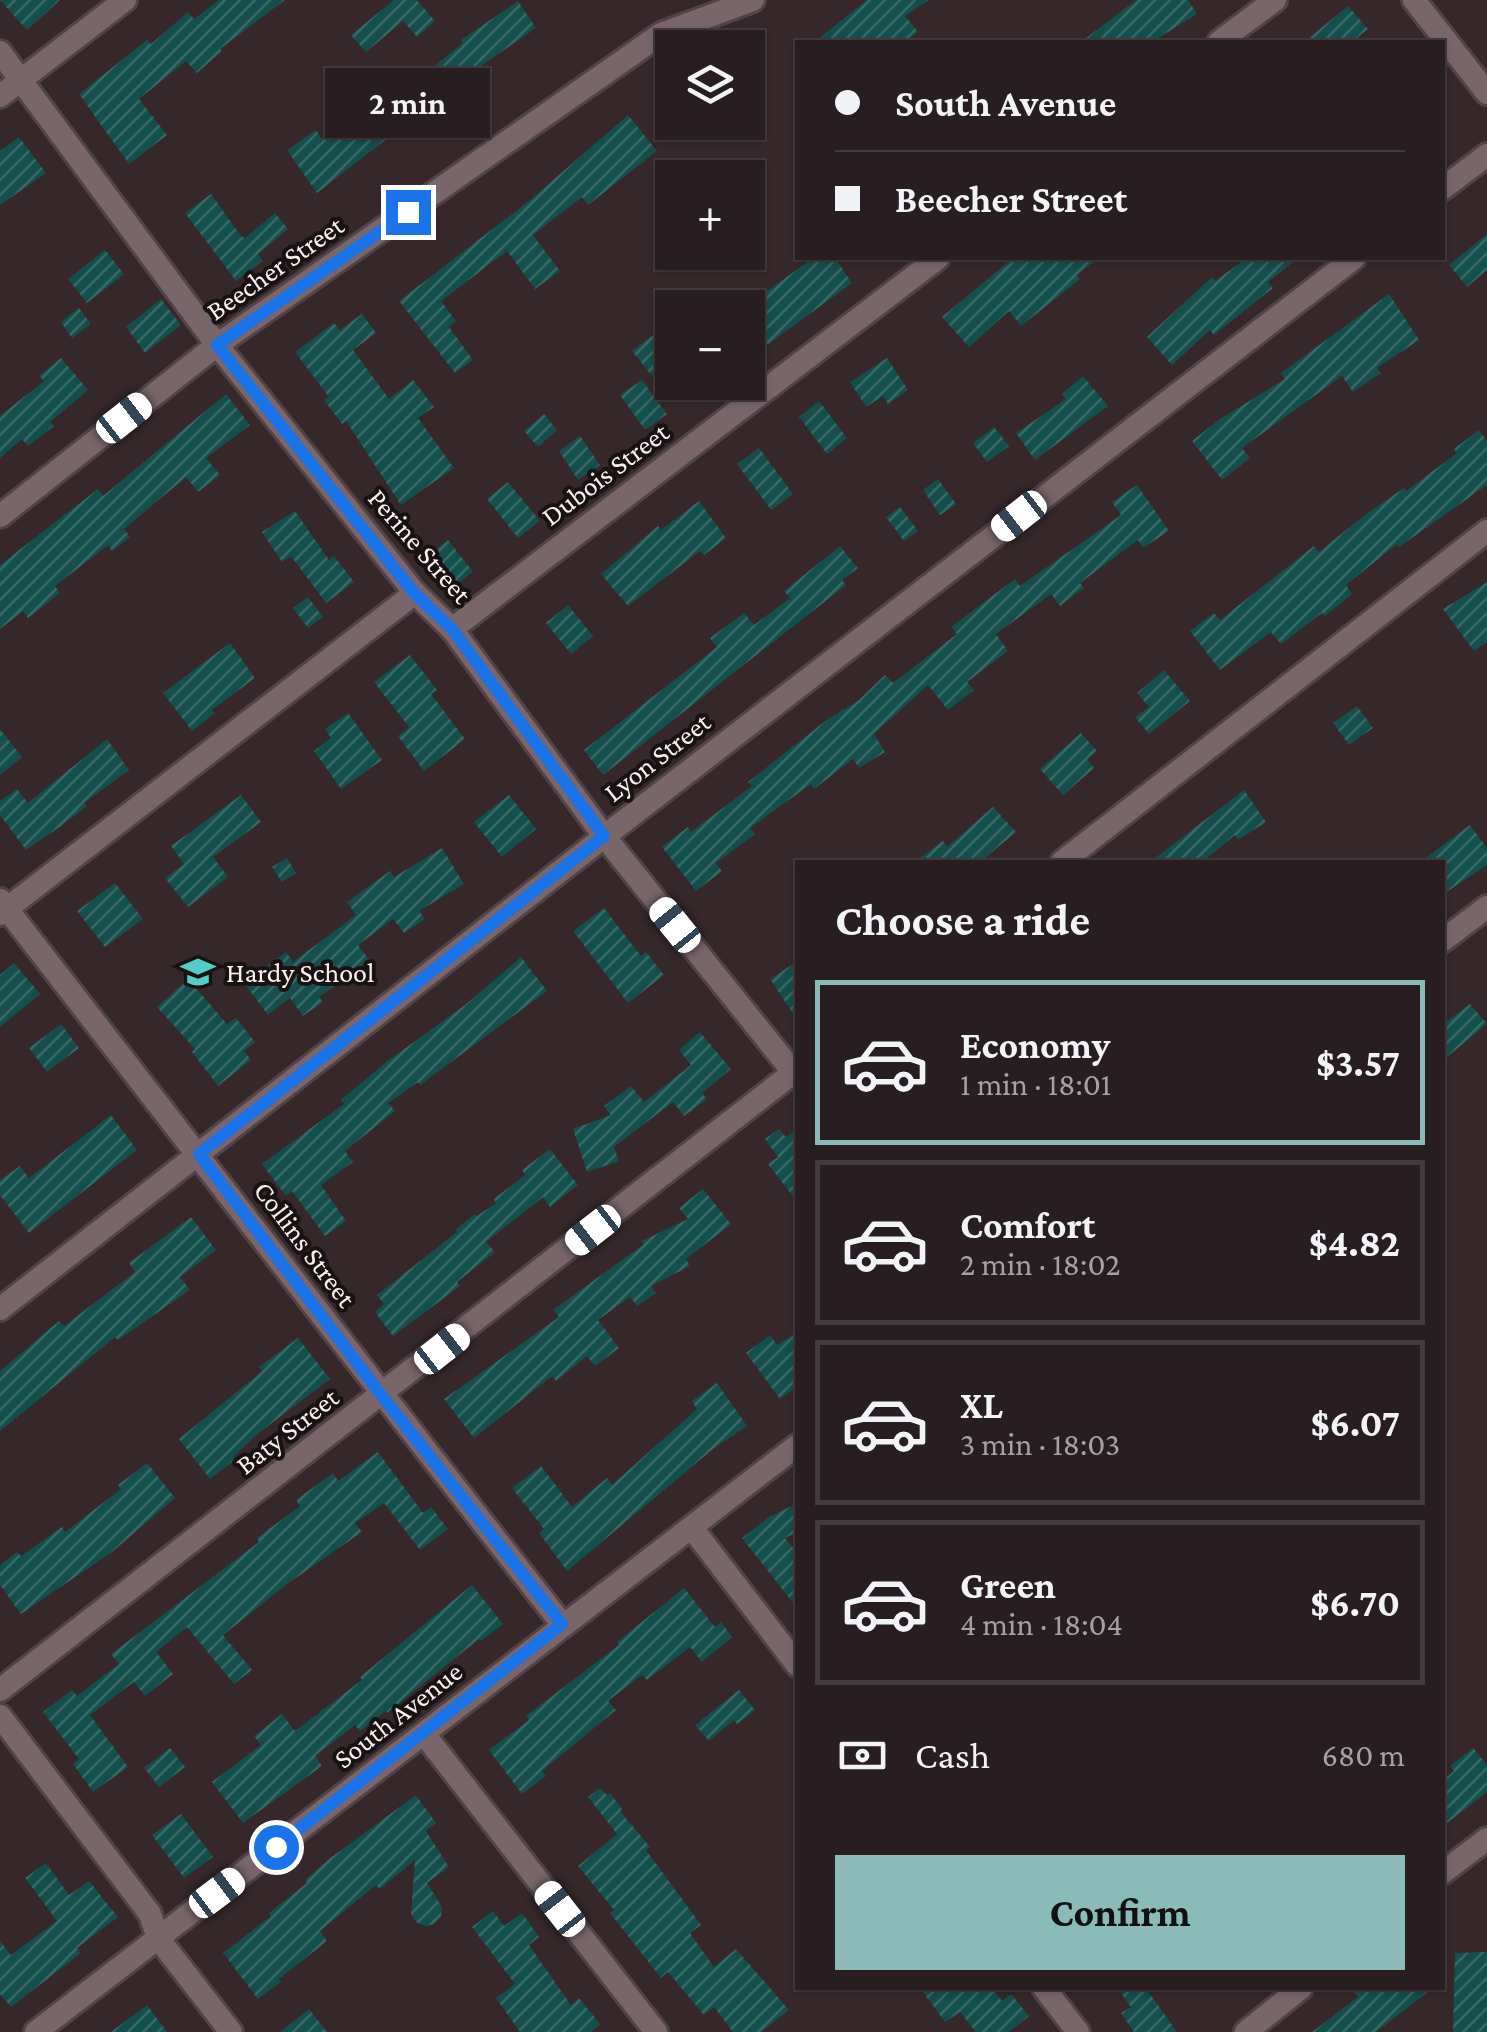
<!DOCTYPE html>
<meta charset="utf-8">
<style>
body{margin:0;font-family:"Crimson Pro",serif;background:#302629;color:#f1f3f6;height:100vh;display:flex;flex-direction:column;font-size:38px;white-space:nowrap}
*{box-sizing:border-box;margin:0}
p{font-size:32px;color:#a5a2a5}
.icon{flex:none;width:55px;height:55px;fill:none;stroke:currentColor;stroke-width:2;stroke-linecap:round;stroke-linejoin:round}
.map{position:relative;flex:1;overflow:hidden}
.side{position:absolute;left:795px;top:860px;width:650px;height:1130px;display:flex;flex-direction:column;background:#281d20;border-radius:0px;box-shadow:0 2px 8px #0004,0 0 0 2px #443b3e}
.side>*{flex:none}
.guide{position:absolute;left:795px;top:40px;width:650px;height:220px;border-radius:0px;box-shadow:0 2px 8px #0004,0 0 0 2px #443b3e;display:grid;align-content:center;height:220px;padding:0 40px;background:#281d20}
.buttons{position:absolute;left:655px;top:30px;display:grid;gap:20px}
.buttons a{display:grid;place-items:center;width:110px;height:110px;border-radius:0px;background:#281d20;box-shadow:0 2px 8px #0004,0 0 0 2px #443b3e;font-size:50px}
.end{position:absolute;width:45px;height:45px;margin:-22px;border:12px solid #1a73e8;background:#fff;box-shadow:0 0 0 5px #fff}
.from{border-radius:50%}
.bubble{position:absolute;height:70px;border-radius:0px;background:#281d20;box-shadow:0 2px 8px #0004,0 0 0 2px #443b3e;font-size:32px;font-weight:700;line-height:70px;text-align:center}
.car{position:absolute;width:30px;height:60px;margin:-30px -15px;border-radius:12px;box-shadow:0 0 8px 2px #0007;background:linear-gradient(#fff 24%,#345 0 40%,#fff 0 76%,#345 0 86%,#fff 0)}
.guide b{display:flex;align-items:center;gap:35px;height:95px;font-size:38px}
.guide b+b{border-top:2px solid #443b3e}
.guide i{width:25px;height:25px;background:#f1f3f6}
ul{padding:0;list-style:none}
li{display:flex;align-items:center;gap:30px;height:165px;margin:0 20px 15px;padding:0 20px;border:5px solid #443b3e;border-radius:0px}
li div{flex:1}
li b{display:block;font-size:38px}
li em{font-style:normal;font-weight:700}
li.active{border-color:#8bbbb9}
li>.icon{width:90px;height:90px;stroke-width:1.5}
h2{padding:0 40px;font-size:45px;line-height:120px}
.pay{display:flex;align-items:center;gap:25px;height:110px;padding:0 40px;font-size:38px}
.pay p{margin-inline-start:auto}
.action{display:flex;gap:20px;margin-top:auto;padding:20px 40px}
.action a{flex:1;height:115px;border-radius:0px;background:#8bbbb9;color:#111;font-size:40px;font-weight:700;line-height:115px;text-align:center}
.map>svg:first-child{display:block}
.building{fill:url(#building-hatch)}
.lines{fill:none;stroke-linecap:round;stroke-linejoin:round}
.street-casing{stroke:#514346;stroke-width:28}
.street{stroke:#7a666a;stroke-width:22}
.route{stroke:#1a73e8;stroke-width:12}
.labels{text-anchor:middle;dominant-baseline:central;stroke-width:8;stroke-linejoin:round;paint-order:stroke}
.street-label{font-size:28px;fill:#faf0f2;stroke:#191213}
.poi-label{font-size:28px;fill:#faf0f2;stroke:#191213;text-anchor:start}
</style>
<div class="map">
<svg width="1487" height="2032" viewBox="0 0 1487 2032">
<defs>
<pattern id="building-hatch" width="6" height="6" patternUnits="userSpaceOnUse" patternTransform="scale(2.5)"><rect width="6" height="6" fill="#144f4d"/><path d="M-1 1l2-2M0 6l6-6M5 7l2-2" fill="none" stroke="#376967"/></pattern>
</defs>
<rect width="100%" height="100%" fill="#36272a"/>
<!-- building -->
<g class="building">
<path d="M 0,0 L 60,0 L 27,30 Z"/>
<path d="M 219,0 L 285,0 L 220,49 L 222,51 L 197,73 L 186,61 L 139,99 L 167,135 L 129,164 L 79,94 L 147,40 L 151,44 L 188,12 L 194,19 Z"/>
<path d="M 394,0 L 417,0 L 435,21 L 417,37 L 403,21 L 366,52 L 351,35 Z"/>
<path d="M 867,0 L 929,0 L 905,16 L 918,32 L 905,42 L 814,42 Z"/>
<path d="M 1136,0 L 1188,0 L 1197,14 L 1152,42 L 1081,42 Z"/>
<path d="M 518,1 L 536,28 L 468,75 L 470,77 L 399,134 L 397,131 L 317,193 L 287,150 L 316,130 L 321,138 L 340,124 L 349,135 L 463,43 L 461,40 Z"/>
<path d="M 1348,6 L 1368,29 L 1352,42 L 1304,42 Z"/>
<path d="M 628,115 L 657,151 L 588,205 L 582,197 L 533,235 L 560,271 L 535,289 L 507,251 L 441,301 L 456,321 L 449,327 L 473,360 L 455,373 L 399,301 L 529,201 Z"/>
<path d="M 19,137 L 46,173 L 0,205 L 0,151 Z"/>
<path d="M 211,194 L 241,236 L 245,238 L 275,213 L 288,229 L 258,254 L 263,261 L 236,281 L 185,213 Z"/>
<path d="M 1487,234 L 1487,270 L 1467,287 L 1449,265 Z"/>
<path d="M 105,250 L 124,274 L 87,303 L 68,279 Z"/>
<path d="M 813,258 L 835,258 L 852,283 L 748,359 L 748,312 L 759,303 L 756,299 Z"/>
<path d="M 1013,258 L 1099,258 L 1077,275 L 1080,279 L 1021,326 L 1009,311 L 969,347 L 942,317 Z"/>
<path d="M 1247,258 L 1298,258 L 1268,282 L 1273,288 L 1214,335 L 1210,330 L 1172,365 L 1147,337 L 1212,277 L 1215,281 Z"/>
<path d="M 1389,294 L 1419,340 L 1377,368 L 1381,373 L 1353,392 L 1342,376 L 1242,448 L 1250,458 L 1222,480 L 1192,441 L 1220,419 L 1285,379 L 1281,373 Z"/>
<path d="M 161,299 L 181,325 L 145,353 L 126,327 Z"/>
<path d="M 79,308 L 91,324 L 72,338 L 61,322 Z"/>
<path d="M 362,314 L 376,333 L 353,350 L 389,399 L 413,380 L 434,407 L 418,418 L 454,468 L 401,505 L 346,421 L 342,424 L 324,400 L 329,397 L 295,352 L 334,323 L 340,330 Z"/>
<path d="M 659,330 L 672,347 L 672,360 L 652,376 L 632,351 Z"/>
<path d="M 61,358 L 88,390 L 50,422 L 54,426 L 28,446 L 22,439 L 0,458 L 0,416 L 44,381 L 39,376 Z"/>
<path d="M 887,358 L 908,390 L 888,404 L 883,396 L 866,407 L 850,382 Z"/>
<path d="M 1083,376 L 1108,406 L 1035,460 L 1016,433 L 1066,399 L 1062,394 Z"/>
<path d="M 642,380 L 667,414 L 645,430 L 620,395 Z"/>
<path d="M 226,394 L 250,425 L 206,458 L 220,475 L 198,492 L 186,477 L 124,529 L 130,537 L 112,551 L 108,545 L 55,586 L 60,593 L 28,618 L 23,611 L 0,629 L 0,565 L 98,489 L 103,496 Z"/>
<path d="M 819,401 L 847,438 L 827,454 L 799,417 Z"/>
<path d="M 544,414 L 557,430 L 538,447 L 524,431 Z"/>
<path d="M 994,427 L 1009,446 L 987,462 L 973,443 Z"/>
<path d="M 1479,430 L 1487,441 L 1487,485 L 1399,547 L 1397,544 L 1346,585 L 1352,594 L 1325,616 L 1322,613 L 1281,644 L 1271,632 L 1220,670 L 1190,631 L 1214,613 L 1220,620 L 1314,546 L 1319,552 L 1366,514 L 1404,488 L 1406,491 L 1457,453 L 1454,449 Z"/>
<path d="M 580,436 L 600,465 L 578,480 L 559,451 Z"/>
<path d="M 759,448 L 793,494 L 771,510 L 737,464 Z"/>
<path d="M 938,479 L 956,504 L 940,515 L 923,490 Z"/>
<path d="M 508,482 L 540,521 L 518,538 L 487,499 Z"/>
<path d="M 1137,485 L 1169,531 L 1143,548 L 1138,540 L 1080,583 L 1084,588 L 1060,606 L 1051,594 L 996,634 L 1008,651 L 967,682 L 974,690 L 948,710 L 928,685 L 874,734 L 885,752 L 859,768 L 853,759 L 814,789 L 811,784 L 750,828 L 755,834 L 716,863 L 722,871 L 696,891 L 662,847 L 688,827 L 691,832 L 752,786 L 748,782 L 828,719 L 858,701 L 885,675 L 893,683 L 957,634 L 951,627 L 1015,579 L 1020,586 L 1121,515 L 1112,502 Z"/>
<path d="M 699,501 L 726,538 L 704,555 L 700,551 L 628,606 L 601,574 L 658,526 L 661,530 Z"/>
<path d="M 900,507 L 918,531 L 904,541 L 886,517 Z"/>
<path d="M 295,511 L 329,560 L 334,556 L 354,582 L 326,603 L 291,556 L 282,562 L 262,532 Z"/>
<path d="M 448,540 L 473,572 L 452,588 L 427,556 Z"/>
<path d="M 840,546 L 858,568 L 842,580 L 846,585 L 603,775 L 584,750 L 717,647 L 710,638 L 744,613 L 754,625 L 790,598 L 784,591 Z"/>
<path d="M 1487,582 L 1487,642 L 1474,651 L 1443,609 Z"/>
<path d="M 308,597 L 323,617 L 308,628 L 293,608 Z"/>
<path d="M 568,605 L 593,636 L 571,654 L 546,623 Z"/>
<path d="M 230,643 L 255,678 L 212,710 L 215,713 L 192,731 L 163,693 Z"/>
<path d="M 410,655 L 437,690 L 431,694 L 465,739 L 424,771 L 398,736 L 409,727 L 374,682 Z"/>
<path d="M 1164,670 L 1190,701 L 1149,734 L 1135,717 L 1149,707 L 1137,693 Z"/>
<path d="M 1357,706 L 1373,728 L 1349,745 L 1333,723 Z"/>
<path d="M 348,713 L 382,760 L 341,789 L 314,751 L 331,738 L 325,729 Z"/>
<path d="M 0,729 L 22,757 L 0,775 Z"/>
<path d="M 1081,733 L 1097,751 L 1087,759 L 1094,768 L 1063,795 L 1040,769 Z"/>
<path d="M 107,739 L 129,770 L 84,803 L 87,806 L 61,826 L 26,850 L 0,815 L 0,801 L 17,789 L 28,803 Z"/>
<path d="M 1244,790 L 1266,822 L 1238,840 L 1235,835 L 1202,862 L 1150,862 Z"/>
<path d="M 241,795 L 261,822 L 213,857 L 228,877 L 188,907 L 165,878 L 184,864 L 171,846 Z"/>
<path d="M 509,795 L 536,829 L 502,857 L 474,822 Z"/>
<path d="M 993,807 L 1016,832 L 980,862 L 914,862 L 943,841 L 947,847 Z"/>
<path d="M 1470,825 L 1487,848 L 1487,865 L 1442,895 L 1442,862 L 1420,862 Z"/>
<path d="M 442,848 L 464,884 L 419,911 L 425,919 L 404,933 L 393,919 L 358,945 L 369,960 L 319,997 L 323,1002 L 303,1016 L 290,998 L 268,1015 L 244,983 L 286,952 L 293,962 L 356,915 L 347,902 L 390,871 L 394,877 Z"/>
<path d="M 287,858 L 296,873 L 282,882 L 272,867 Z"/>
<path d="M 115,883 L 143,919 L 105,947 L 77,911 Z"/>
<path d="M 604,908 L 641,956 L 646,952 L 664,975 L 628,1003 L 573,931 Z"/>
<path d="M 521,957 L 547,991 L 420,1085 L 418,1082 L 388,1103 L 395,1111 L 345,1151 L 353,1162 L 321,1185 L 346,1221 L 325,1236 L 292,1191 L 286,1196 L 262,1164 L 344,1104 L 341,1100 L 385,1063 L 465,1005 Z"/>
<path d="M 798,961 L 798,1021 L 770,979 Z"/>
<path d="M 14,963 L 40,994 L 0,1027 L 0,975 Z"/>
<path d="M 188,979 L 227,1024 L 236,1018 L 255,1042 L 244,1051 L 251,1060 L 218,1086 L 192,1052 L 195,1049 L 157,1007 Z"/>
<path d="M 1470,1004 L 1487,1024 L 1442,1061 L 1442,1025 Z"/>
<path d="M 61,1024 L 79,1048 L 47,1072 L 29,1048 Z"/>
<path d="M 700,1032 L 731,1069 L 702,1093 L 707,1099 L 684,1116 L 673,1102 L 614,1147 L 619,1161 L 587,1172 L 573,1129 L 611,1115 L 604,1106 L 631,1086 L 644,1102 L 691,1065 L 679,1050 Z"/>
<path d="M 111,1115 L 137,1150 L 29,1233 L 0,1195 L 0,1180 L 20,1166 L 29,1178 Z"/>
<path d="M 798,1128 L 798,1203 L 768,1164 L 778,1157 L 765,1139 L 779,1129 L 786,1137 Z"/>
<path d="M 550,1149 L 578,1185 L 550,1207 L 543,1197 L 486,1242 L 495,1252 L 457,1282 L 460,1286 L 393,1336 L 375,1312 L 384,1304 L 377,1295 L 457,1232 L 455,1230 L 475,1214 L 477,1216 L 496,1203 L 494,1199 L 525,1175 L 522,1170 Z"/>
<path d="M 703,1189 L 731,1224 L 686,1259 L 690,1266 L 651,1286 L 656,1293 L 637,1306 L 630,1297 L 598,1320 L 619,1348 L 595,1366 L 587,1356 L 556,1381 L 552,1376 L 474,1438 L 444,1399 L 559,1317 L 553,1310 L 644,1244 L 642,1241 L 688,1219 L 679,1208 Z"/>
<path d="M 191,1217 L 216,1250 L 180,1277 L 190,1290 L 118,1340 L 115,1337 L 0,1431 L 0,1371 L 59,1321 L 64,1326 L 135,1272 L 129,1263 Z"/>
<path d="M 798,1331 L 798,1386 L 780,1399 L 746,1353 L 770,1335 L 777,1345 Z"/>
<path d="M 298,1338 L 330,1379 L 260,1432 L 233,1457 L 235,1460 L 210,1479 L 179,1439 L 262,1371 L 259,1367 Z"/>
<path d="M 717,1383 L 747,1426 L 713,1449 L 567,1571 L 539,1533 L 544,1529 L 512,1488 L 541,1466 L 572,1507 L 607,1478 L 612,1485 L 697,1409 L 692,1401 Z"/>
<path d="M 378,1452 L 423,1513 L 431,1507 L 448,1529 L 420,1550 L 384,1503 L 355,1523 L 362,1532 L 290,1582 L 223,1635 L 252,1670 L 234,1684 L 187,1627 L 156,1652 L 173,1674 L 145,1696 L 134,1682 L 90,1715 L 128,1767 L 93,1792 L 73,1764 L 79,1759 L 43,1712 L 72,1690 L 77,1696 L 119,1664 L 111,1654 L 259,1542 L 257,1538 L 300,1506 L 296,1500 L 333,1473 L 338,1481 Z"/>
<path d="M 147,1463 L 175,1498 L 112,1552 L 21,1614 L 0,1585 L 0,1565 L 17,1552 L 21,1556 L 62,1527 L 65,1532 L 121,1489 L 118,1485 Z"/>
<path d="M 798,1503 L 798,1532 L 785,1538 L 798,1554 L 798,1609 L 742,1538 L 769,1517 Z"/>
<path d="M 472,1585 L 503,1624 L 481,1641 L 479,1639 L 387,1713 L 386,1711 L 360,1731 L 355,1725 L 315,1756 L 322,1766 L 243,1823 L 212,1782 L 261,1745 L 254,1736 L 282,1714 L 295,1731 L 362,1680 L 360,1677 Z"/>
<path d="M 684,1588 L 715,1627 L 721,1622 L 732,1637 L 702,1662 L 690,1647 L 647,1680 L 642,1675 L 608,1701 L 616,1710 L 542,1771 L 546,1776 L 522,1794 L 489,1750 L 529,1720 L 526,1716 L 619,1645 L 617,1642 Z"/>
<path d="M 739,1690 L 755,1710 L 737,1724 L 734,1720 L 709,1741 L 695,1725 Z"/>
<path d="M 170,1748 L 185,1767 L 159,1787 L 144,1768 Z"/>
<path d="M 1473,1748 L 1487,1765 L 1487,1792 L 1442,1827 L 1442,1781 L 1454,1771 L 1450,1766 Z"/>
<path d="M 600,1788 L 607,1795 L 610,1793 L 622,1809 L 620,1811 L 650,1847 L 646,1850 L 701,1925 L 690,1933 L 714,1967 L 736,1949 L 789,2010 L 761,2032 L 733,2032 L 714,2007 L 704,2015 L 668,1972 L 661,1978 L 610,1913 L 614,1910 L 578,1866 L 617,1834 L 588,1797 Z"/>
<path d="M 416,1795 L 436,1823 L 426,1831 L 449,1867 L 427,1883 L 442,1907 L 441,1917 L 434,1924 L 425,1926 L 416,1922 L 411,1914 L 415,1860 L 380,1889 L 376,1885 L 320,1931 L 327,1941 L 279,1979 L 281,1982 L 258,1999 L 223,1953 L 271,1916 L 269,1913 L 307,1883 L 305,1880 L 329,1859 Z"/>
<path d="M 181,1814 L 213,1857 L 184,1878 L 152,1835 Z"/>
<path d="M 46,1863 L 69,1895 L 89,1881 L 118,1917 L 77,1948 L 81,1953 L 11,2007 L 0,1994 L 0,1941 L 11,1955 L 57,1921 L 25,1878 Z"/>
<path d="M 493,1911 L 504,1926 L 522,1913 L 539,1937 L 529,1945 L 571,2005 L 579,1998 L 600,2024 L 591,2032 L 520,2032 L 496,1998 L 515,1984 L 472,1927 Z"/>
<path d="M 1487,1952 L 1487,2032 L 1453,2032 L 1455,1953 Z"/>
<path d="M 920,1988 L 992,1988 L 1002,2001 L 1011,1994 L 1029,2016 L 1009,2032 L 976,2032 L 960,2012 L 945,2022 Z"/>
<path d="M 1117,1988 L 1146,1988 L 1177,2032 L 1134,2032 L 1121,2013 L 1131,2007 Z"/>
<path d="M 1350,1988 L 1433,1988 L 1376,2032 L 1312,2032 L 1358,1997 Z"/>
<path d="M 147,2005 L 167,2032 L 111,2032 Z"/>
<path d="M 309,2009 L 327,2032 L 280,2032 Z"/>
</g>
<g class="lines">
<!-- street casing -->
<g class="street-casing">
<g id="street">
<path d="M 1414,0 L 1487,93"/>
<path d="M 1219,42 L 1275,0"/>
<path d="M 0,52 L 217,345 L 415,593 L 452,629 L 604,836 L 798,1078"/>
<path d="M 0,96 L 125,0"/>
<path d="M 1442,189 L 1487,155"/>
<path d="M 0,516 L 217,345 L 661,34 L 753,0"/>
<path d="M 452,629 L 938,258"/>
<path d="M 1062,862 L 1487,531"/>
<path d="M 0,900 C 188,1141 373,1384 562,1624"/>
<path d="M 0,914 L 415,593"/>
<path d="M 1442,941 L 1487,907"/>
<path d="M 0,1309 L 623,822 L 1354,258"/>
<path d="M 692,1528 L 798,1666"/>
<path d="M 0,1690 L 798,1069"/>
<path d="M 0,1716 L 150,1914 L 158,1938 L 231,2032"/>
<path d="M 424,1734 L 656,2032"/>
<path d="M 1442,1873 L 1487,1839"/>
<path d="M 1044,1988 L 1078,2032"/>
<path d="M 36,2032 L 798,1445"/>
<path d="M 1246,2032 L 1301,1988"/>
</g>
</g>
<!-- street -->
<use href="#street" class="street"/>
</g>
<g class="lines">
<!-- route -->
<path class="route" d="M 276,1847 L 562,1624 L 382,1396 L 199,1154 L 604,836 L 452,629 L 414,593 L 217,345 L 408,212"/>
</g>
<!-- icons -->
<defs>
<g id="school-bare" transform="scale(2.7)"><path d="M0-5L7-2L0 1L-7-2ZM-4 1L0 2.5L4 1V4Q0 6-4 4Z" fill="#54cdc8" stroke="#191213" stroke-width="2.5" paint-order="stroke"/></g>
</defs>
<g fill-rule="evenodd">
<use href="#school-bare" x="198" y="972"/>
</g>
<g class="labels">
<!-- street labels -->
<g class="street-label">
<text transform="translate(275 268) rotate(-35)">Beecher Street</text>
<text transform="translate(605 474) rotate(-37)">Dubois Street</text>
<text transform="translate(420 546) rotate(49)">Perine Street</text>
<text transform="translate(657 757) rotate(-38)">Lyon Street</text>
<text transform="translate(305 1244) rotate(53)">Collins Street</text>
<text transform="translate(287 1431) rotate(-38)">Baty Street</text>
<text transform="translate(398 1715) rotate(-38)">South Avenue</text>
</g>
<!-- poi labels -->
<g class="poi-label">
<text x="226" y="972">Hardy School</text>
</g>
</g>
</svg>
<div class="buttons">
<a><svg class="icon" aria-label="layers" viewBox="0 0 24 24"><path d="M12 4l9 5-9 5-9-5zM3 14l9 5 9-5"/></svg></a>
<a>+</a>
<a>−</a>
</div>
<i class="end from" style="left:276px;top:1847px"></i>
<i class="end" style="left:408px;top:212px"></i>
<div class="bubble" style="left:325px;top:68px;width:165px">2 min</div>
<i class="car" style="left:124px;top:418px;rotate:52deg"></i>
<i class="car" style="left:1019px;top:516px;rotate:232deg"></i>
<i class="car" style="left:675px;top:925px;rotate:321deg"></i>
<i class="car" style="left:593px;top:1230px;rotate:232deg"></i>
<i class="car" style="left:442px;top:1349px;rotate:52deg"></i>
<i class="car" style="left:217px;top:1893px;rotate:53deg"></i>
<i class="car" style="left:560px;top:1909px;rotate:322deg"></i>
<div class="guide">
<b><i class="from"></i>South Avenue</b>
<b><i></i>Beecher Street</b>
</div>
<section class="side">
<h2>Choose a ride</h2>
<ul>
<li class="active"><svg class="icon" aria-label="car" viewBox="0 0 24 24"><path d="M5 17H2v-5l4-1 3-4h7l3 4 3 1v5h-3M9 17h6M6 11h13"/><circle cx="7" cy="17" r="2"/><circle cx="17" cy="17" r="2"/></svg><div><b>Economy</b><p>1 min · 18:01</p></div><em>$3.57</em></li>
<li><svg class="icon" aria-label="car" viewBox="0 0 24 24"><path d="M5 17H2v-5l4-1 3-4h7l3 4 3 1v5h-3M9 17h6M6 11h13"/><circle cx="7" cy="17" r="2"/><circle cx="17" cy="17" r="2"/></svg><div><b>Comfort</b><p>2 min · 18:02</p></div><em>$4.82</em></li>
<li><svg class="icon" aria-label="car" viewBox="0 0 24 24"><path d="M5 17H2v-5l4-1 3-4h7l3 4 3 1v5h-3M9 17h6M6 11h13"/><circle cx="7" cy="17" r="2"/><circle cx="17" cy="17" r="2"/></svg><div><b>XL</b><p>3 min · 18:03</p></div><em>$6.07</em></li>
<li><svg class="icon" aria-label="car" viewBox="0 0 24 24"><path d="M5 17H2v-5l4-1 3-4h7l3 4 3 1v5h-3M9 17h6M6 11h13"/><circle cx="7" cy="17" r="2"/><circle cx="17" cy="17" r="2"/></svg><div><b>Green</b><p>4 min · 18:04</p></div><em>$6.70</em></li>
</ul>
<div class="pay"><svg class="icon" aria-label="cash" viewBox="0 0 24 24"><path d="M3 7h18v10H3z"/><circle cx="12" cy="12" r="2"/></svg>Cash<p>680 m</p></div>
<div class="action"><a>Confirm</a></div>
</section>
</div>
